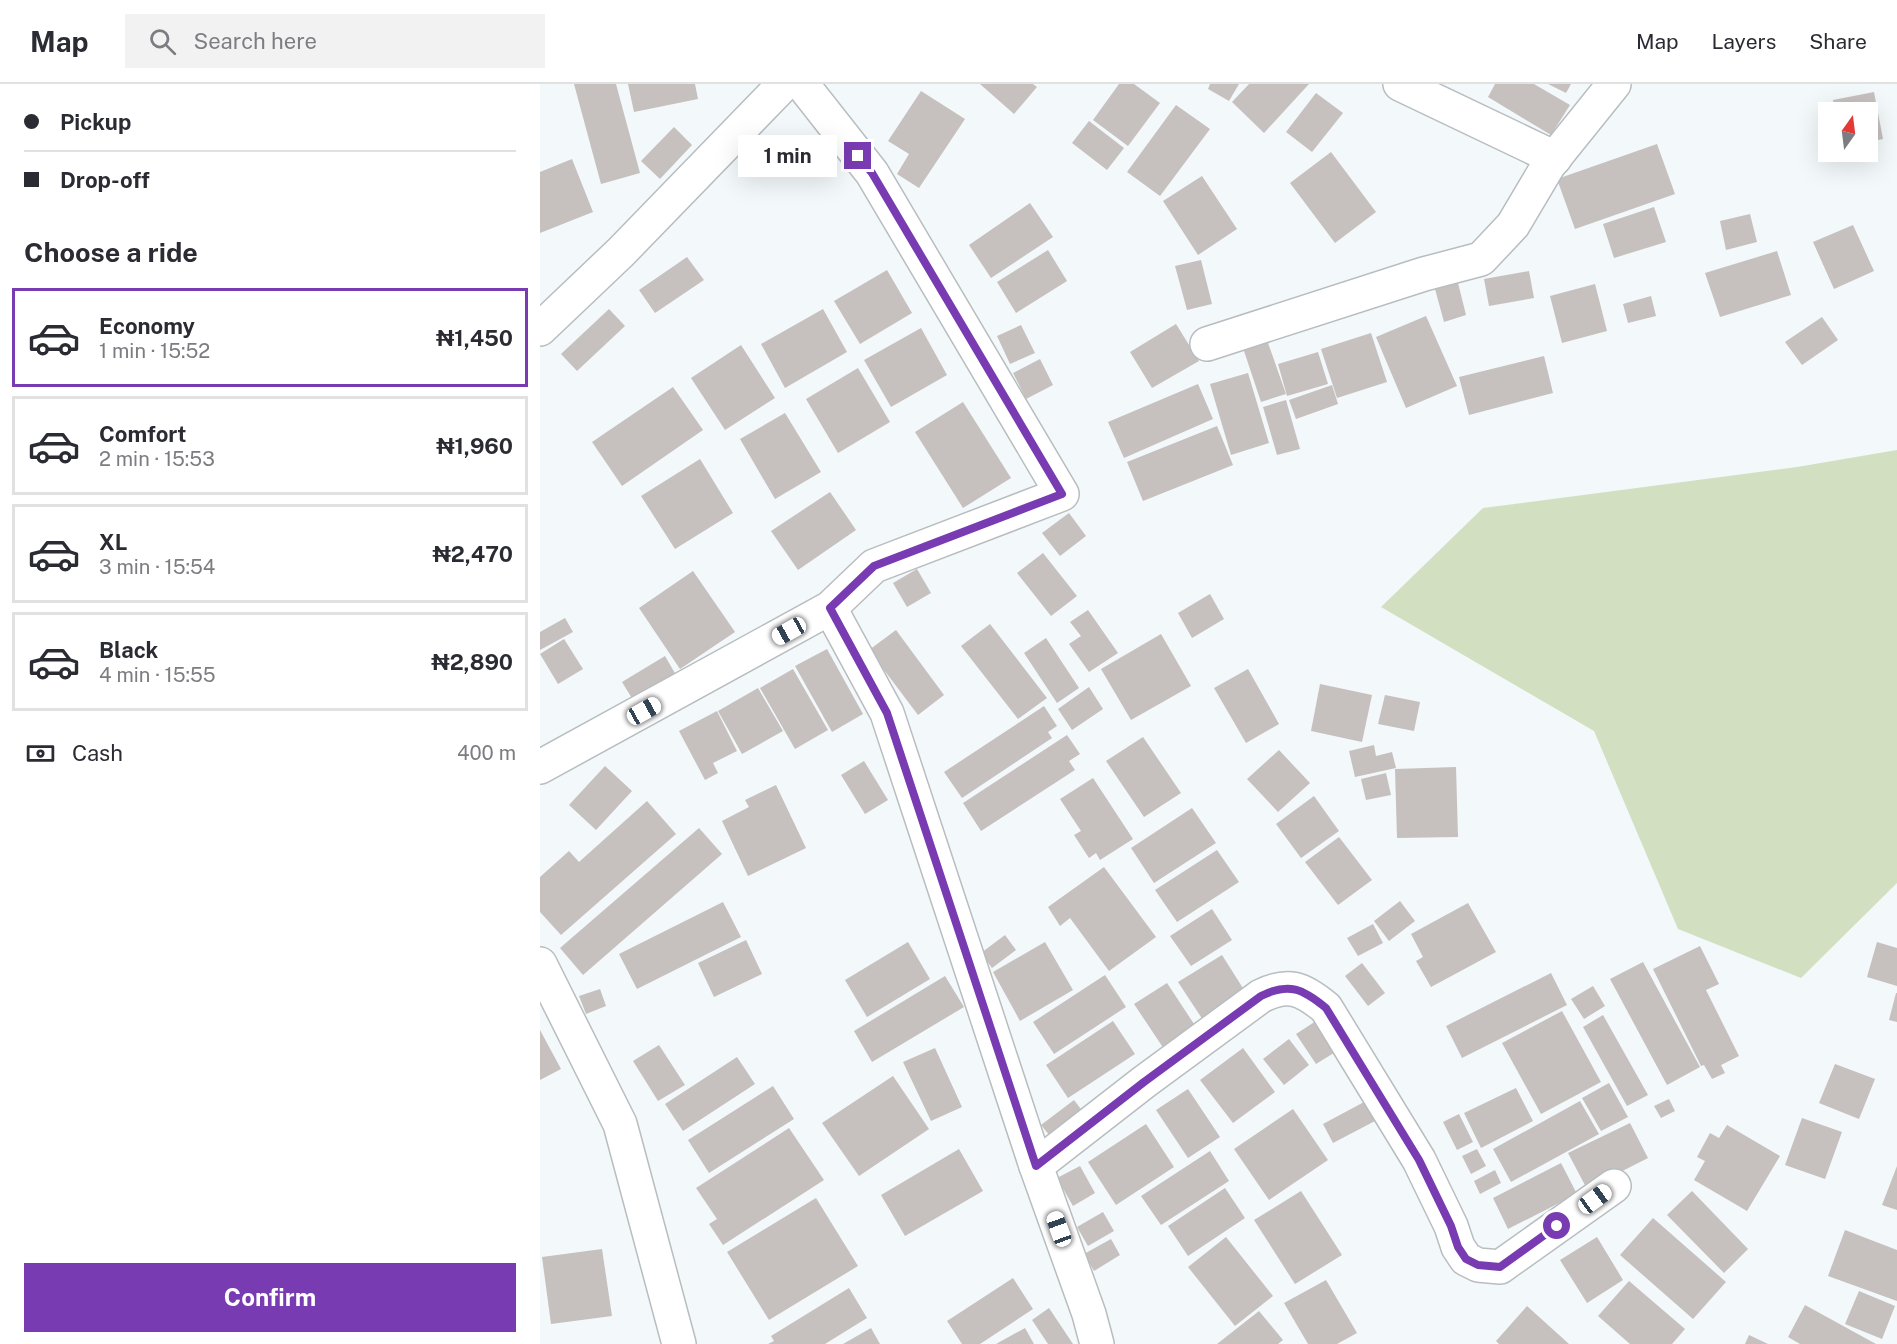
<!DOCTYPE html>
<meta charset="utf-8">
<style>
body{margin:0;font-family:"Public Sans",sans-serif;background:#f2f2f3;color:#2b2b33;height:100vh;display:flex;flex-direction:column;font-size:22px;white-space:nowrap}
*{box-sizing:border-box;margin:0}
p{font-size:20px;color:#7c7c81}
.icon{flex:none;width:33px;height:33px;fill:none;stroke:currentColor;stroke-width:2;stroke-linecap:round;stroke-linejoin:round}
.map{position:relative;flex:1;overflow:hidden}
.panel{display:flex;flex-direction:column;background:#fff;width:540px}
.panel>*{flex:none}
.top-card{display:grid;align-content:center;height:132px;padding:0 24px;background:#fff}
.needle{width:39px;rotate:14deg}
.tools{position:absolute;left:1278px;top:18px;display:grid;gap:12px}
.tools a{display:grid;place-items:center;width:60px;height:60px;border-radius:0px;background:#fff;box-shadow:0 6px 24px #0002;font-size:30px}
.end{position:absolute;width:27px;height:27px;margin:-14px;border:8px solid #783bb1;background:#fff;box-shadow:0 0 0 3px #fff}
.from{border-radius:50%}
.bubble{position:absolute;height:42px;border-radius:0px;background:#fff;box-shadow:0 6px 24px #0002;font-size:20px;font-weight:700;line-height:42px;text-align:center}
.car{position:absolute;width:18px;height:36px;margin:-18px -9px;border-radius:8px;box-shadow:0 0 4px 2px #0007;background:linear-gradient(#fff 24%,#345 0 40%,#fff 0 76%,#345 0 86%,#fff 0)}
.top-card b{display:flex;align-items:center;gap:21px;height:57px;font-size:22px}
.top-card b+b{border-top:2px solid #e1e1e2}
.top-card i{width:15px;height:15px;background:#2b2b33}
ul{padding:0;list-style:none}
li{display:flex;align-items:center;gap:18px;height:99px;margin:0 12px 9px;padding:0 12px;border:3px solid #e1e1e2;border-radius:0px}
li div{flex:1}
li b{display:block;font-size:22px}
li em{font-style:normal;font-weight:700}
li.current{border-color:#783bb1}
li>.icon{width:54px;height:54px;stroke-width:1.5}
h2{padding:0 24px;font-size:27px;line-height:72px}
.pay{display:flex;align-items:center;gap:15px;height:66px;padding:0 24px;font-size:22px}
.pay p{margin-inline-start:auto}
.button{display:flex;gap:12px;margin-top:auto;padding:12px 24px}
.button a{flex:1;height:69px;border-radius:0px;background:#783bb1;color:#fff;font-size:24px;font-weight:700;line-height:69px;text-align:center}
header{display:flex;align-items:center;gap:36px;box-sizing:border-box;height:84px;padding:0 30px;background:#fff;border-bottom:2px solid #e1e1e2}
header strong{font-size:28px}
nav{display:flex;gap:33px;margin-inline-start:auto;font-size:21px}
.search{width:420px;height:54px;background:#f2f2f3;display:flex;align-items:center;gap:15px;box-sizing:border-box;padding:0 21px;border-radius:0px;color:#7c7c81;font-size:22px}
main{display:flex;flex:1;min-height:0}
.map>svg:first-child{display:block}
.green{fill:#d2e0c1}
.building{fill:#c6c0bf}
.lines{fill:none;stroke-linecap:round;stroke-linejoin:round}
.minor-casing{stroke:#b8bdc0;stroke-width:36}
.minor{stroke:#fff;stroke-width:33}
.route{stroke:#783bb1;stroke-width:8}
</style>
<header>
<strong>Map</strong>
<div class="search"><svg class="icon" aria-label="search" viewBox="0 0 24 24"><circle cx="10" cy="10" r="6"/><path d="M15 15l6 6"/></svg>Search here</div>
<nav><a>Map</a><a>Layers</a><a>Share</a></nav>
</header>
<main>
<section class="panel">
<div class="top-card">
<b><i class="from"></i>Pickup</b>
<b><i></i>Drop-off</b>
</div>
<h2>Choose a ride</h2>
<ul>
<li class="current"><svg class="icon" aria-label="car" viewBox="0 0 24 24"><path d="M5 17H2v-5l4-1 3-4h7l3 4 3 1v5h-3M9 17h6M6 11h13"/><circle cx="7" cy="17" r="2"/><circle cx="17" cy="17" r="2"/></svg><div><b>Economy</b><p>1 min · 15:52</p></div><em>₦1,450</em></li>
<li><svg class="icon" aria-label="car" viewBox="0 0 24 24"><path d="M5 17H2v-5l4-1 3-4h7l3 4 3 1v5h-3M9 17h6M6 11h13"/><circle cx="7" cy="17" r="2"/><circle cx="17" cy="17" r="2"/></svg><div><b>Comfort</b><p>2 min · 15:53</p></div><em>₦1,960</em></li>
<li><svg class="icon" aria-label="car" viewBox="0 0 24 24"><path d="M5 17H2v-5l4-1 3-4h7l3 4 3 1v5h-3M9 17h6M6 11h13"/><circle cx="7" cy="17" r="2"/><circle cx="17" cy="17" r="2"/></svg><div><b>XL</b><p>3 min · 15:54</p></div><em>₦2,470</em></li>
<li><svg class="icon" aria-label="car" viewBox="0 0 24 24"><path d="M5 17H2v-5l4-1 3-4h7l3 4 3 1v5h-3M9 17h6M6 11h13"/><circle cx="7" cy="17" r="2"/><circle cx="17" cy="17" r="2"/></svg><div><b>Black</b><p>4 min · 15:55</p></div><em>₦2,890</em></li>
</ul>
<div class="pay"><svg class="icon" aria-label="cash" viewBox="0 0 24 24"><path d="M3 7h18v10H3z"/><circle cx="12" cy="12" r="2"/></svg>Cash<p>400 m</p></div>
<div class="button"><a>Confirm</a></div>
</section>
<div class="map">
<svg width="1357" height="1260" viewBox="0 0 1357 1260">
<rect width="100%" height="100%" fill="#f3f8fb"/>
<!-- green -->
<path class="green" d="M 1357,366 L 1357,799 L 1261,894 L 1138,845 L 1054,647 L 841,523 L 943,424 L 1257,383 Z"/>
<!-- building -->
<g class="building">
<path d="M 34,0 L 76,0 L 100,89 L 61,100 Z"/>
<path d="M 88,0 L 155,0 L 158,15 L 94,28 Z"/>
<path d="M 440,0 L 493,0 L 497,3 L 474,30 Z"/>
<path d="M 579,0 L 594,0 L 620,19 L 588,62 L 553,36 Z"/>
<path d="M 670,0 L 699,0 L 689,17 L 668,5 Z"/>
<path d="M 709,0 L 769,0 L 724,49 L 692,18 Z"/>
<path d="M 955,0 L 994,0 L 1030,21 L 1011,51 L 948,13 Z"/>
<path d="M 1008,0 L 1031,0 L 1026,9 Z"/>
<path d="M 381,7 L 425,35 L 379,104 L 357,90 L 369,70 L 348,57 Z"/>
<path d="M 1334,8 L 1343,55 L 1328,58 L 1328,28 L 1295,28 L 1293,16 Z"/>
<path d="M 776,9 L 803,29 L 772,68 L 746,48 Z"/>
<path d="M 636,21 L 670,45 L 620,112 L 587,88 Z"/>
<path d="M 549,37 L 584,64 L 567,86 L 532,59 Z"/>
<path d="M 134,43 L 152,61 L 120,95 L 101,77 Z"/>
<path d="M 1117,60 L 1135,110 L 1035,145 L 1017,95 Z"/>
<path d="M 791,68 L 836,128 L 795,159 L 750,99 Z"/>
<path d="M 32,75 L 53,128 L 0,149 L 0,88 Z"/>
<path d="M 662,92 L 697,145 L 658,171 L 623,117 Z"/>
<path d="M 490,119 L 513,153 L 451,194 L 429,161 Z"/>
<path d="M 1114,123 L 1126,158 L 1074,174 L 1063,140 Z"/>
<path d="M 1210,130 L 1217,158 L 1186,166 L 1180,137 Z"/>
<path d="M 1313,141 L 1334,187 L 1294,205 L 1273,158 Z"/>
<path d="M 508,166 L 527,197 L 476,229 L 457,198 Z"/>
<path d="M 1237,167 L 1251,211 L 1180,233 L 1165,189 Z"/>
<path d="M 147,173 L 164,196 L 115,229 L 99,206 Z"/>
<path d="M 661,176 L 672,220 L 647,226 L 635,182 Z"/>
<path d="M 347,186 L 372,229 L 320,260 L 294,217 Z"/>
<path d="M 989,187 L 994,214 L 949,222 L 944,195 Z"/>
<path d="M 918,199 L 926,231 L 904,238 L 895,205 Z"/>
<path d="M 1055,200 L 1067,247 L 1022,259 L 1010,212 Z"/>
<path d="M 1111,212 L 1116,232 L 1088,239 L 1083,220 Z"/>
<path d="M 69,225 L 85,242 L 37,287 L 21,270 Z"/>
<path d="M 283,225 L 307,268 L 245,304 L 221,260 Z"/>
<path d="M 886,232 L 917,302 L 866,324 L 836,253 Z"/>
<path d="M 1282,233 L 1298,256 L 1262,281 L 1245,258 Z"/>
<path d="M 636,240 L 659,277 L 612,304 L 590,268 Z"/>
<path d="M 481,241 L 495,269 L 470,280 L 457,252 Z"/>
<path d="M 381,244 L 407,291 L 351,323 L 324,276 Z"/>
<path d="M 831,249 L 847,298 L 797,314 L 781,265 Z"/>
<path d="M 727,256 L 746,310 L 721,318 L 703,264 Z"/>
<path d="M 201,261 L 235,314 L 185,346 L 151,294 Z"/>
<path d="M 778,268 L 788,300 L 747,312 L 738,280 Z"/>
<path d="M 1004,272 L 1013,309 L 929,331 L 919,293 Z"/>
<path d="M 500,275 L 513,301 L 486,315 L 473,289 Z"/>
<path d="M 318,284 L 350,338 L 298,369 L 266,315 Z"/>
<path d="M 708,289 L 729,359 L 691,371 L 670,300 Z"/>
<path d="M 658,300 L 673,335 L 584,374 L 568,338 Z"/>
<path d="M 792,301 L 798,320 L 756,335 L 749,316 Z"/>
<path d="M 133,303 L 163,346 L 82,402 L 52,358 Z"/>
<path d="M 746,316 L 760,365 L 737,371 L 723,323 Z"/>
<path d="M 423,318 L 471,394 L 423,424 L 375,348 Z"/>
<path d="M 245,329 L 281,388 L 235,415 L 200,355 Z"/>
<path d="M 677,342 L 693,381 L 603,417 L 587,378 Z"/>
<path d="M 160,375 L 193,429 L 135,465 L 101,412 Z"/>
<path d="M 290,408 L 316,446 L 258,486 L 231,447 Z"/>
<path d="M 529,429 L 546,452 L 520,472 L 502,449 Z"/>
<path d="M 503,469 L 537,512 L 511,532 L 477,489 Z"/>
<path d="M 377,485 L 391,509 L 367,523 L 353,499 Z"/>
<path d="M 153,487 L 195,548 L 140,585 L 99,524 Z"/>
<path d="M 670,510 L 684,535 L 652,554 L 638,529 Z"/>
<path d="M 548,526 L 578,569 L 549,588 L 529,560 L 541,552 L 530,538 Z"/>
<path d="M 25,534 L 33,548 L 0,566 L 0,548 Z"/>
<path d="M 450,540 L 507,614 L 478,635 L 421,562 Z"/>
<path d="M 356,546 L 404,611 L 378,631 L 329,566 Z"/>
<path d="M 621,550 L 651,602 L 591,636 L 561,585 Z"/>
<path d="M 506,554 L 539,604 L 517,619 L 484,569 Z"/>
<path d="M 24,555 L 43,585 L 18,600 L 0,570 Z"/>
<path d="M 287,565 L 323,630 L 292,648 L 255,582 Z"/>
<path d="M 125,572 L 136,591 L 93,616 L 82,598 Z"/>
<path d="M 253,585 L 288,646 L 255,665 L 220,604 Z"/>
<path d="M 708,585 L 739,640 L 706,659 L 674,604 Z"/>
<path d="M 780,600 L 832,611 L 822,658 L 771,647 Z"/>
<path d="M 549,603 L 563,625 L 532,646 L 518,625 Z"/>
<path d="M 218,604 L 243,647 L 202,670 L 178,627 Z"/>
<path d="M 845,611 L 880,618 L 874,647 L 838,640 Z"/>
<path d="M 504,622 L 517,642 L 508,648 L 512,654 L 422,714 L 404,688 Z"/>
<path d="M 177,627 L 197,667 L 173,679 L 178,689 L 165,696 L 139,647 Z"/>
<path d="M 527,651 L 540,670 L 529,677 L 535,686 L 441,747 L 423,719 Z"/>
<path d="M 603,653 L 641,709 L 604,733 L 566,677 Z"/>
<path d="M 834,661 L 836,672 L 852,668 L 856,684 L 815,693 L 809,667 Z"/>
<path d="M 739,666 L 770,699 L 738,728 L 707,695 Z"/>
<path d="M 324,677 L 348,716 L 325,730 L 301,691 Z"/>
<path d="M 65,682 L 92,707 L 56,746 L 29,721 Z"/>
<path d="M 916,683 L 918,753 L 857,754 L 855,685 Z"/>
<path d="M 846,689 L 851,711 L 826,716 L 821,695 Z"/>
<path d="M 553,694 L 593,755 L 560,776 L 556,769 L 549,774 L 534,751 L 541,747 L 520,715 Z"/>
<path d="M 236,701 L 266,764 L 208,792 L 182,737 L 209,723 L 205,716 Z"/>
<path d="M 774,712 L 799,747 L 761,774 L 736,740 Z"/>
<path d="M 107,717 L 136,750 L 21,851 L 0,828 L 0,793 L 29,767 L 39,778 Z"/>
<path d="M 652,724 L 676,759 L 614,799 L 591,764 Z"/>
<path d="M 159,744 L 182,770 L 43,891 L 20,864 Z"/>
<path d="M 799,753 L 832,796 L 798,821 L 765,778 Z"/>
<path d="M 677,766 L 699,798 L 637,838 L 615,806 Z"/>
<path d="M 564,783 L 616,853 L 569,887 L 530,834 L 520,842 L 508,823 Z"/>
<path d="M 860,817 L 875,837 L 849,857 L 834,837 Z"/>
<path d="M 183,818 L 201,853 L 97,905 L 79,870 Z"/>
<path d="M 928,819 L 956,868 L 891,903 L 876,877 L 883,873 L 871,850 Z"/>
<path d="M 672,825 L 692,856 L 651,882 L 630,852 Z"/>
<path d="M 833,840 L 843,859 L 818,872 L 807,854 Z"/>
<path d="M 465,851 L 476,866 L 452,884 L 441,869 Z"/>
<path d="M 206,856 L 222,890 L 174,913 L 158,879 Z"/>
<path d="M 368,858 L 390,895 L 327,933 L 305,896 Z"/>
<path d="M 505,858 L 533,906 L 480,937 L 453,888 Z"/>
<path d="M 1337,858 L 1357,864 L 1357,902 L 1327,893 Z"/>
<path d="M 1160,862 L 1179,900 L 1166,906 L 1199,972 L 1181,981 L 1185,989 L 1172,995 L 1164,981 L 1161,982 L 1113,885 Z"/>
<path d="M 682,871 L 706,909 L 663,936 L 638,898 Z"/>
<path d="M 1103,878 L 1160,983 L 1127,1001 L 1070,895 Z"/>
<path d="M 822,879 L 845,909 L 828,922 L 805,892 Z"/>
<path d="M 1011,889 L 1027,921 L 922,974 L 906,942 Z"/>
<path d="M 565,891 L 586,923 L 514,970 L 493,938 Z"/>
<path d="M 405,892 L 424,923 L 332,978 L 314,947 Z"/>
<path d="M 627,899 L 656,943 L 624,965 L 594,920 Z"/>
<path d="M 1053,902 L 1065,922 L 1044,935 L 1031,915 Z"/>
<path d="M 60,905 L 66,922 L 46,930 L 39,912 Z"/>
<path d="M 1356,909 L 1357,909 L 1357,938 L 1349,936 Z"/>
<path d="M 1022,927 L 1061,998 L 1001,1030 L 962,959 Z"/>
<path d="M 1063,931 L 1108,1011 L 1087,1022 L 1043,943 Z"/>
<path d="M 573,937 L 595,970 L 528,1014 L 506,981 Z"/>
<path d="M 776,937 L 797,967 L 776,980 L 756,950 Z"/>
<path d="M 0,946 L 21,985 L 0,996 Z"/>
<path d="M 749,955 L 769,981 L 744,1001 L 723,975 Z"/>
<path d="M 119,961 L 145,1001 L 118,1017 L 93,977 Z"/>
<path d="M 395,964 L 422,1023 L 391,1037 L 363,978 Z"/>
<path d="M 703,964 L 735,1008 L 693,1039 L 660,996 Z"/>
<path d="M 197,973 L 215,1000 L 143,1047 L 125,1020 Z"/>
<path d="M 1295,980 L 1335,995 L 1319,1035 L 1279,1019 Z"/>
<path d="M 353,992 L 389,1045 L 319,1092 L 282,1039 Z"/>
<path d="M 1069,999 L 1088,1033 L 1061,1047 L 1042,1014 Z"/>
<path d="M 233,1002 L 254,1035 L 169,1089 L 148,1056 Z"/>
<path d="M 976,1004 L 993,1037 L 941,1064 L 924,1029 Z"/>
<path d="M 648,1005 L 680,1053 L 648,1074 L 616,1026 Z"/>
<path d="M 1129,1015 L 1135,1027 L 1121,1034 L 1114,1022 Z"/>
<path d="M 534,1016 L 550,1037 L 519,1063 L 501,1041 Z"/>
<path d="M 1040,1017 L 1059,1050 L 971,1098 L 953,1065 Z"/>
<path d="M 824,1018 L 835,1037 L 793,1059 L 783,1040 Z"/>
<path d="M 753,1025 L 788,1076 L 729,1116 L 694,1065 Z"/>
<path d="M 919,1030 L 933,1058 L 917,1066 L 903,1038 Z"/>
<path d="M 1262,1034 L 1302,1048 L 1285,1095 L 1245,1081 Z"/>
<path d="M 1090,1039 L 1108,1074 L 1047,1105 L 1028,1069 Z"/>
<path d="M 606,1040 L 634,1083 L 576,1121 L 548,1078 Z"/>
<path d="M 1187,1041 L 1240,1072 L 1207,1127 L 1154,1096 L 1165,1077 L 1157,1073 L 1170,1049 L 1179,1054 Z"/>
<path d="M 249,1044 L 284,1096 L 183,1161 L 169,1140 L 177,1135 L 156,1104 Z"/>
<path d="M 419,1065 L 443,1107 L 365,1152 L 341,1111 Z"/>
<path d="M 937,1065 L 946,1082 L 931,1090 L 922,1072 Z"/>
<path d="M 670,1067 L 689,1097 L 621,1141 L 601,1112 Z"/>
<path d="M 1021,1079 L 1037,1110 L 968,1145 L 953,1114 Z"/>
<path d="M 540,1082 L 555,1109 L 533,1122 L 517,1094 Z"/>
<path d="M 1357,1082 L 1357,1126 L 1342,1121 Z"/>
<path d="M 955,1086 L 961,1099 L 940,1110 L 934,1097 Z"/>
<path d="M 685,1104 L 705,1134 L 648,1172 L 628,1142 Z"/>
<path d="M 761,1107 L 802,1171 L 755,1200 L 714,1136 Z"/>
<path d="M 1152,1107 L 1208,1165 L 1184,1189 L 1127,1131 Z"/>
<path d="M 276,1114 L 318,1182 L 229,1236 L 187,1168 Z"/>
<path d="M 563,1128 L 574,1147 L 548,1162 L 537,1143 Z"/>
<path d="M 1113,1134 L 1186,1198 L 1153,1235 L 1080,1171 Z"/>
<path d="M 1305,1146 L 1357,1166 L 1357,1217 L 1288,1192 Z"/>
<path d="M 686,1153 L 733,1212 L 695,1242 L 648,1183 Z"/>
<path d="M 1057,1153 L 1083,1196 L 1047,1219 L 1020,1176 Z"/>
<path d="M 571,1155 L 580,1171 L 554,1187 L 544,1170 Z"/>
<path d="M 62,1165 L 72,1232 L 11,1240 L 2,1173 Z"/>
<path d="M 473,1194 L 493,1225 L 440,1260 L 422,1260 L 407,1237 Z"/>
<path d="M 786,1196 L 817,1249 L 797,1260 L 768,1260 L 744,1219 Z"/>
<path d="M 1089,1197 L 1145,1245 L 1132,1260 L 1090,1260 L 1058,1232 Z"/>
<path d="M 309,1204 L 327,1234 L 285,1260 L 228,1260 L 234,1257 L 231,1252 Z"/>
<path d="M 1319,1207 L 1355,1222 L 1342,1255 L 1305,1240 Z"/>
<path d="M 1265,1221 L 1336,1260 L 1260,1260 L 1248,1253 Z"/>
<path d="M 987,1222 L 1029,1260 L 959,1260 L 956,1257 Z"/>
<path d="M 509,1224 L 533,1260 L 508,1260 L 492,1236 Z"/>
<path d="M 719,1227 L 743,1256 L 738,1260 L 677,1260 Z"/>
<path d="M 331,1244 L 340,1260 L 303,1260 Z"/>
<path d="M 485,1244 L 494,1260 L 456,1260 Z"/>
<path d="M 1209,1251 L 1228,1260 L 1205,1260 Z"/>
</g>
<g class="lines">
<!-- minor casing -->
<g class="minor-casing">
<g id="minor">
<path d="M 860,0 L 1015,74"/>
<path d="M 0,245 L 81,168 L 244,0"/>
<path d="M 667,260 L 884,190 L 941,175 L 973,141 L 1008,82 L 1074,0"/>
<path d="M 290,524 L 347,629 L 496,1082 L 549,1230 L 557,1260"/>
<path d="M 0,683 L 290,524 L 334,482 L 522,410 L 332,89 L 262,0"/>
<path d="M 0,880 L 80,1040 L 139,1260"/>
<path d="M 496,1082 L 604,998 L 721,912 C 749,898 763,905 786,924 L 879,1076 L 911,1142 L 918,1163 L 926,1175 L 938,1181 L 960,1183 L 1074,1102"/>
</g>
</g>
<!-- minor -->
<use href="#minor" class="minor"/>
</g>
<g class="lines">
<!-- route -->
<path class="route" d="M 318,72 L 332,89 L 522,410 L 334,482 L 290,524 L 347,629 L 496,1082 L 604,998 L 721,912 C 749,898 763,905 786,924 L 879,1076 L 911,1142 L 918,1163 L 926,1175 L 938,1181 L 960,1183 L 1017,1142"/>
</g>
</svg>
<div class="tools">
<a><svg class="needle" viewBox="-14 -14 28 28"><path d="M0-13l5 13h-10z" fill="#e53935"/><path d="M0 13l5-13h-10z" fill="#7c7c81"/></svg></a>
</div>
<i class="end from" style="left:1017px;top:1142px"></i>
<i class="end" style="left:318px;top:72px"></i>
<div class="bubble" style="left:198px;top:51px;width:99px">1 min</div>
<i class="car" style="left:249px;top:547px;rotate:241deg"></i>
<i class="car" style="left:104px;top:627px;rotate:61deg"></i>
<i class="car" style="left:1055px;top:1115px;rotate:54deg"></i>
<i class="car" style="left:519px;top:1145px;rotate:340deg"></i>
</div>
</main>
